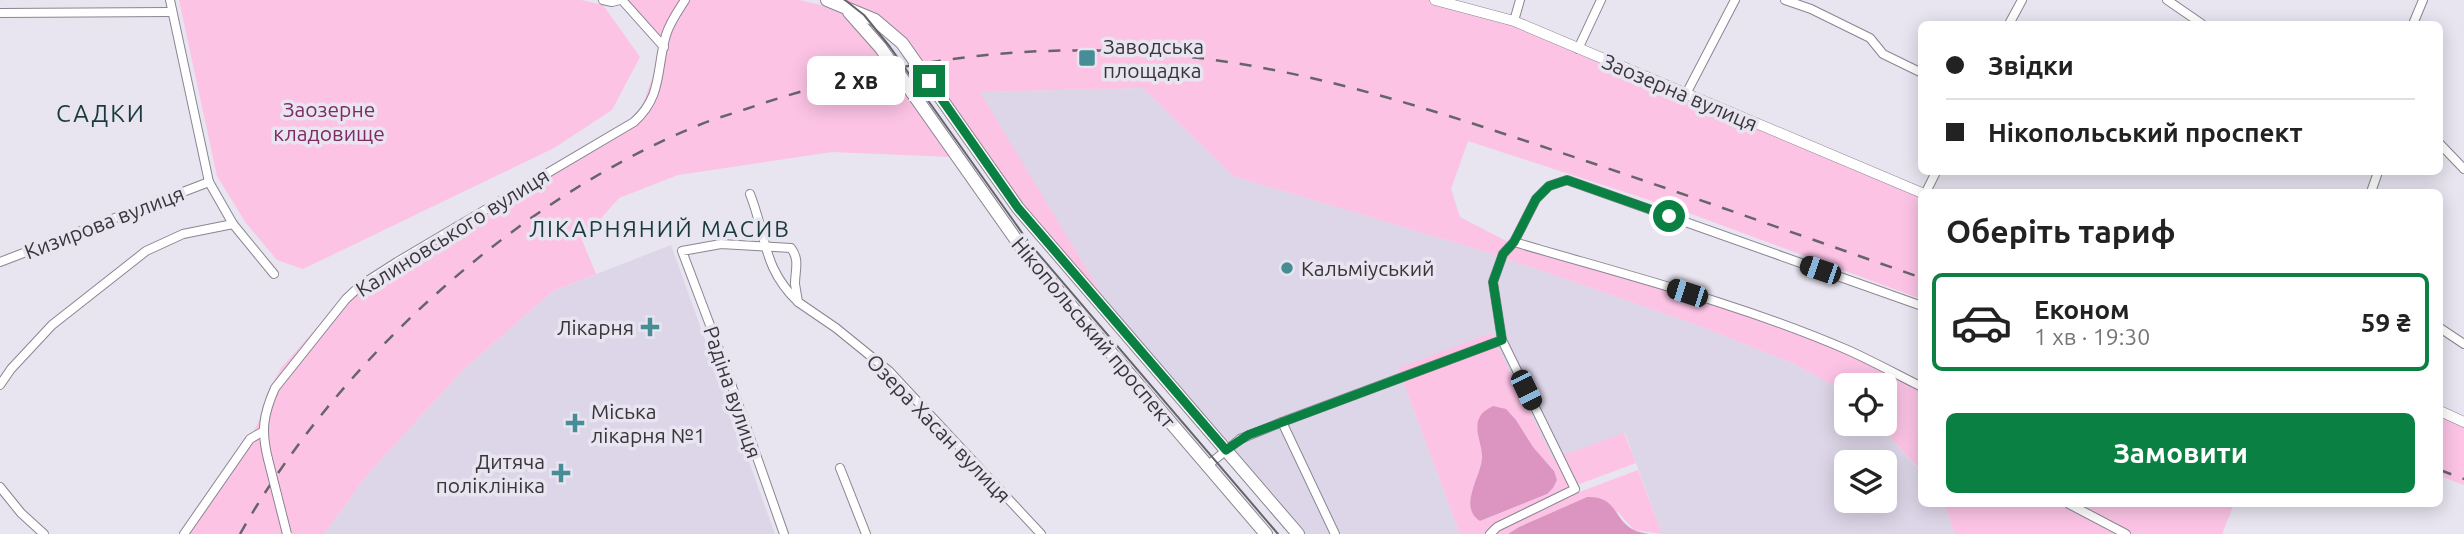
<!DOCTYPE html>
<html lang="uk">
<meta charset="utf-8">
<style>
body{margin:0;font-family:Ubuntu,sans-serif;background:#f2f2f2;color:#222;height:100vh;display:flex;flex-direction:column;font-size:26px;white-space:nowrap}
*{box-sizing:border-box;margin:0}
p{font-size:23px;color:#767676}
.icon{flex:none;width:38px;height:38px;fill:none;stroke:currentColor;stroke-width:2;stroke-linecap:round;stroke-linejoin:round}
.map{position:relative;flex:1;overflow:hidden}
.side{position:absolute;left:1918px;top:189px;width:525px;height:318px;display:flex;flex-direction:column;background:#fff;border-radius:10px;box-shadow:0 4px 18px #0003}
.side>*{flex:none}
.top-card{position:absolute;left:1918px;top:21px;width:525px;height:154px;border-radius:10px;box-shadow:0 4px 18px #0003;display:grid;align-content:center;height:154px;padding:0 28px;background:#fff}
.controls{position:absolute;left:1834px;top:373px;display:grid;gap:14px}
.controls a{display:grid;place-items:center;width:63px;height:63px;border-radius:10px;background:#fff;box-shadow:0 4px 18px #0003;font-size:35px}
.end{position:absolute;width:32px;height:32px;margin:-16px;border:9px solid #0b8043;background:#fff;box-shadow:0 0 0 4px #fff}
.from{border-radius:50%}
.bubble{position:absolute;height:49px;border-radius:10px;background:#fff;box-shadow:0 4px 18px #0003;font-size:23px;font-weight:700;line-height:49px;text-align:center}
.car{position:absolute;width:21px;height:42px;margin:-21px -10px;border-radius:9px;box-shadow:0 0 5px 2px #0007;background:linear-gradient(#222 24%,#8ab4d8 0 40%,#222 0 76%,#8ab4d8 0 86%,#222 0)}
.top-card b{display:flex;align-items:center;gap:24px;height:66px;font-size:26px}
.top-card b+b{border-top:2px solid #e0e0e0}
.top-card i{width:18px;height:18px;background:#222}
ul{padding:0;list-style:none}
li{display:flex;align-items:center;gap:21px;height:98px;margin:0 14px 10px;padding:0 14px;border:4px solid transparent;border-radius:10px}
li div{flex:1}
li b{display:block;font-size:26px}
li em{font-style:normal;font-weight:700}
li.on{border-color:#0b8043}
li>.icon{width:63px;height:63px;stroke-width:1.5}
h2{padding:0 28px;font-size:32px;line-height:84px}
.action{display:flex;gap:14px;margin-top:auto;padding:14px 28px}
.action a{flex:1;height:80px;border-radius:10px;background:#0b8043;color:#fff;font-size:28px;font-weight:700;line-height:80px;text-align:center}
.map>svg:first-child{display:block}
.built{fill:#ddd6e8;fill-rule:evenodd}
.green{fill:#fcc3e5;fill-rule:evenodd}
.forest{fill:#dc95c1}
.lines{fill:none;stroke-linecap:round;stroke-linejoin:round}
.minor-casing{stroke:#8a8691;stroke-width:10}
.tertiary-casing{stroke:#8a8691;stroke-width:11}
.primary-casing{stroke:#8a8691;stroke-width:14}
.minor{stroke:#fff;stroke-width:8}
.tertiary{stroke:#fff;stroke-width:10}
.primary{stroke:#fff;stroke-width:12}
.tram{stroke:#66646b;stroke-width:2}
.rail{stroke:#66646b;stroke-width:2.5;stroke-dasharray:12 12;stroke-linecap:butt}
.minor-bridge-casing{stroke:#8a8691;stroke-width:10;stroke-linecap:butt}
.minor-bridge{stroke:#fff;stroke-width:8}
.route{stroke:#0b8043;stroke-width:9}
.poi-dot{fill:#468d95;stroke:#e8e4f0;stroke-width:2.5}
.labels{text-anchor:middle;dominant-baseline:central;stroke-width:7;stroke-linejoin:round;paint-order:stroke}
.poi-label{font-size:21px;fill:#38363b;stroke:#e8e4f0;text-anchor:start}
.street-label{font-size:21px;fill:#38363b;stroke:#e8e4f0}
.park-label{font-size:21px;fill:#7e2b64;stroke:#e8e4f0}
.neighbourhood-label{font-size:23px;letter-spacing:2px;fill:#193b3f;stroke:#e8e4f0}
.quarter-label{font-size:24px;letter-spacing:2px;fill:#193b3f;stroke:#e8e4f0}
</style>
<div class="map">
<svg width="2464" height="534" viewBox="0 0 2464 534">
<rect width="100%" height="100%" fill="#e8e4f0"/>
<!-- built -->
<g class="built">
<path d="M 1143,88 L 1233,176 L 1493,254 L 1692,323 L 1794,364 L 1833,385 L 1846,396 L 1846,424 L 1878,424 L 1921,472 L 1922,504 L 1944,504 L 1955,534 L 1662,534 L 1625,433 L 1553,460 L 1398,368 L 1460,534 L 1303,534 L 1112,311 L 979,92 ZM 1846,462 L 1885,462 L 1885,500 L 1846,500 Z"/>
<path d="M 671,245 L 775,534 L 324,534 L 367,475 L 462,371 L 553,291 Z"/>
</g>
<!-- green -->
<g class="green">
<path d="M 179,0 L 581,0 L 603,5 L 640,57 L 612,110 L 554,148 L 303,269 L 277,260 L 246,223 L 217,176 Z"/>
<path d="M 622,0 L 680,0 L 656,44 L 638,15 Z"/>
<path d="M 690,0 L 799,0 L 821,5 L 847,16 L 865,34 L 952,157 L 832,152 L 678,175 L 619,198 L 582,240 L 596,274 L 553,291 L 462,371 L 367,475 L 324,534 L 187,534 L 246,446 L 263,413 L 270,388 L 281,368 L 344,297 L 625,129 L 641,109 L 661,54 L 679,16 Z"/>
<path d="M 829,0 L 1435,0 L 1514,21 L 1921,193 L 1921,299 L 1686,212 L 1468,141 L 1451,189 L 1460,217 L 1512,244 L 1664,289 L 1775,325 L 1849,354 L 1921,390 L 1921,471 L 1878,424 L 1885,424 L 1885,385 L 1846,385 L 1846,396 L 1833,385 L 1794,364 L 1692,323 L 1493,254 L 1233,176 L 1143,88 L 980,92 L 1112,311 L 1022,205 L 906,42 Z"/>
<path d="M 1491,333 L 1553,459 L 1624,433 L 1636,463 L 1574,486 L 1495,524 L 1485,534 L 1460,534 L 1398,368 ZM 1516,420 L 1533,447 L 1554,471 L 1547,494 L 1480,521 L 1472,512 L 1471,494 L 1482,462 L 1482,450 L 1478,431 Z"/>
<path d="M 2440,411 L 2464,422 L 2464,485 L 2440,476 Z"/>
<path d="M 1638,470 L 1662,534 L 1634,530 L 1619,513 L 1587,497 L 1519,527 L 1508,534 L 1495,534 L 1499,530 L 1577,493 Z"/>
<path d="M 1944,504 L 2234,504 L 2222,534 L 1955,534 Z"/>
</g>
<!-- forest -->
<g class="forest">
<path d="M 1493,406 L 1506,409 L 1516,420 L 1533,447 L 1554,471 L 1557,480 L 1553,488 L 1547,494 L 1480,521 C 1458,507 1480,478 1482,459 C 1483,446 1475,434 1478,421 C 1481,412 1486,410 1493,406 Z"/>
<path d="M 1587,497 C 1617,496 1613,518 1632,529 C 1637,532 1644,533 1649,534 L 1508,534 L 1519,527 Z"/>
</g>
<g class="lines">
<!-- minor casing -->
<g class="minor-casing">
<g id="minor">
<path d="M 170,0 L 209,182 L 233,224 L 274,274"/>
<path d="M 603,0 L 612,2 L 620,0"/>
<path d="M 622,0 L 664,47"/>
<path d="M 1785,0 L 1811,9 L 1870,38 L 1883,54 L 1922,73"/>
<path d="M 2167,0 L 2202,24"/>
<path d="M 0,13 L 172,12"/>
<path d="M 1514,21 L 1520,0"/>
<path d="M 2009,24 L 2022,0"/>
<path d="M 2413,24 L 2423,0"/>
<path d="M 1578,49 L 1601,0"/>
<path d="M 1686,94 L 1735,0"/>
<path d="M 2440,144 L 2464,169"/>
<path d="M 1926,192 L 1936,172"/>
<path d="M 2371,192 L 2378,172"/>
<path d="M 750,194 C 767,237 762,267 798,302"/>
<path d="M 1514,242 C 1626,275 1742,304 1850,351 C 1874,362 1898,375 1922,387"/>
<path d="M 0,262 L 209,182"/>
<path d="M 2440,328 L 2464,344"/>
<path d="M 0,385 L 11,369 L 52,325 L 146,251 L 183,234 L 233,224"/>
<path d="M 1282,422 L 1502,340"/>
<path d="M 268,459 C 261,431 263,415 275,388 L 346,299 L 361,285 L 397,262 L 634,122 C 663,96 656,69 666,35 C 670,22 678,11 685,0"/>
<path d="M 1207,466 L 1240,439 L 1282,422 L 1335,534"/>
<path d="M 840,468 L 866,534"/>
<path d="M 0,487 L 21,513 L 44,534"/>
<path d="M 2069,504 L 2126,534"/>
<path d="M 184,534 L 250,439 L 262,432"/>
<path d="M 784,534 L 716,341 L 682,251 L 721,244 L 791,248 C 800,260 795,270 795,284 C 796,290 797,296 798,302 L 836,328 L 889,371 L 1041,534"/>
<path d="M 1490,534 L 1497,527 L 1575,489 L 1502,340 L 1493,282 L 1503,254 L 1514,242 L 1536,199 L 1549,186 L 1567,180 L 1922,306"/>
</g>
</g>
<!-- tertiary casing -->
<g class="tertiary-casing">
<g id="tertiary">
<path d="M 1435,0 L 1514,21 L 1922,193"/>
<path d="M 2440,411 L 2464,422"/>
</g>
</g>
<!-- primary casing -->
<g class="primary-casing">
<g id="primary">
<path d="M 827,0 L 875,20 L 902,43 L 1018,208 L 1298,534"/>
<path d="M 849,12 L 880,47 L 1024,251 L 1266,534"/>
</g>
</g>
<!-- minor -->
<use href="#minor" class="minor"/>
<!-- tertiary -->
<use href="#tertiary" class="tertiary"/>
<!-- primary -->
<use href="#primary" class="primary"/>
<!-- tram -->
<path class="tram" d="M 845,0 L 864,15 L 890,47 L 1030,244 L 1278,534"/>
<!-- rail -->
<g class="rail">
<path d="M 2440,470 L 2464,479"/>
<path d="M 240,534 C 336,364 512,203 692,128 C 710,120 728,115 746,109 C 900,56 1052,37 1214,60 C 1331,76 1442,113 1553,150 C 1677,191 1799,235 1922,278"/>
</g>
<!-- minor-bridge casing -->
<g class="minor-bridge-casing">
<path id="minor-bridge" d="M 268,459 L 287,534"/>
</g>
<!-- minor-bridge -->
<use href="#minor-bridge" class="minor-bridge"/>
</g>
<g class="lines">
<!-- route -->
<path class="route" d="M 929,81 L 1018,208 L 1226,450 L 1248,435 L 1502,340 L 1493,282 L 1503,254 L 1514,242 L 1536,199 L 1549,186 L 1567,180 L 1669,216"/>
</g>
<!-- markers -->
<g class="poi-dot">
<rect x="1078" y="49" width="18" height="18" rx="3.5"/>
<circle cx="1287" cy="268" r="7"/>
<path d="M646.5 316.5h7v7h7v7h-7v7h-7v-7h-7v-7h7z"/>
<path d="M571.5 412.5h7v7h7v7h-7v7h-7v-7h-7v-7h7z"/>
<path d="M557.5 462.5h7v7h7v7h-7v7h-7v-7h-7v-7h7z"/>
</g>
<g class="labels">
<!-- poi labels -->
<g class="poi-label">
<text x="1103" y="46">Заводська<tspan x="1103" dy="24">площадка</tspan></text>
<text x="1301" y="268">Кальміуський</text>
<text x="634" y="327" text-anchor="end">Лікарня</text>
<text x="591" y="411">Міська<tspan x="591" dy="24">лікарня №1</tspan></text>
<text x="545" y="461" text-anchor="end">Дитяча<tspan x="545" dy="24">поліклініка</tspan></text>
</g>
<!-- street labels -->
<g class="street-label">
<text transform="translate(1680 92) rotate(23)">Заозерна вулиця</text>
<text transform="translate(104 222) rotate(-21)">Кизирова вулиця</text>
<text transform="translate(452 232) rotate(-32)">Калиновського вулиця</text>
<text transform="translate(1094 332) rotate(50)">Нікопольський проспект</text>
<text transform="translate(733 392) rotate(71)">Радіна вулиця</text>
<text transform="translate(939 428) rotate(46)">Озера Хасан вулиця</text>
</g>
<!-- park labels -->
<g class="park-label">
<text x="329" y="109">Заозерне<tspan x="329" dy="24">кладовище</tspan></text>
</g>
<!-- neighbourhood labels -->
<g class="neighbourhood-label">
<text x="660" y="228">ЛІКАРНЯНИЙ МАСИВ</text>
</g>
<!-- quarter labels -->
<g class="quarter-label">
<text x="101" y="113">САДКИ</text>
</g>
</g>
</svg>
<div class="controls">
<a><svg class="icon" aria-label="locate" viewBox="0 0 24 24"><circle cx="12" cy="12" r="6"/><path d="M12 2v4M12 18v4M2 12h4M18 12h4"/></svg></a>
<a><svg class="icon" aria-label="layers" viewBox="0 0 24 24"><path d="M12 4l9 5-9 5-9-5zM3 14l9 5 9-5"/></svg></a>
</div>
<i class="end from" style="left:1669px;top:216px"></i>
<i class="end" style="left:929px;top:81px"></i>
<div class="bubble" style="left:807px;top:56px;width:98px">2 хв</div>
<i class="car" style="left:1820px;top:270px;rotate:289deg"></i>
<i class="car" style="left:1687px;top:293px;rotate:288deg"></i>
<i class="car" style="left:1526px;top:390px;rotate:154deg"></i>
<div class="top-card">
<b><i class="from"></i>Звідки</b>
<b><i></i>Нікопольський проспект</b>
</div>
<section class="side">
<h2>Оберіть тариф</h2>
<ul>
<li class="on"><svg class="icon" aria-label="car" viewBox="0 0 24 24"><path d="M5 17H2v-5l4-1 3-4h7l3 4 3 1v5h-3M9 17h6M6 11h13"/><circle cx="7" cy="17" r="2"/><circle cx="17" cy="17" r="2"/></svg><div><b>Економ</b><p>1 хв · 19:30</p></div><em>59 ₴</em></li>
</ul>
<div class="action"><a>Замовити</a></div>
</section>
</div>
